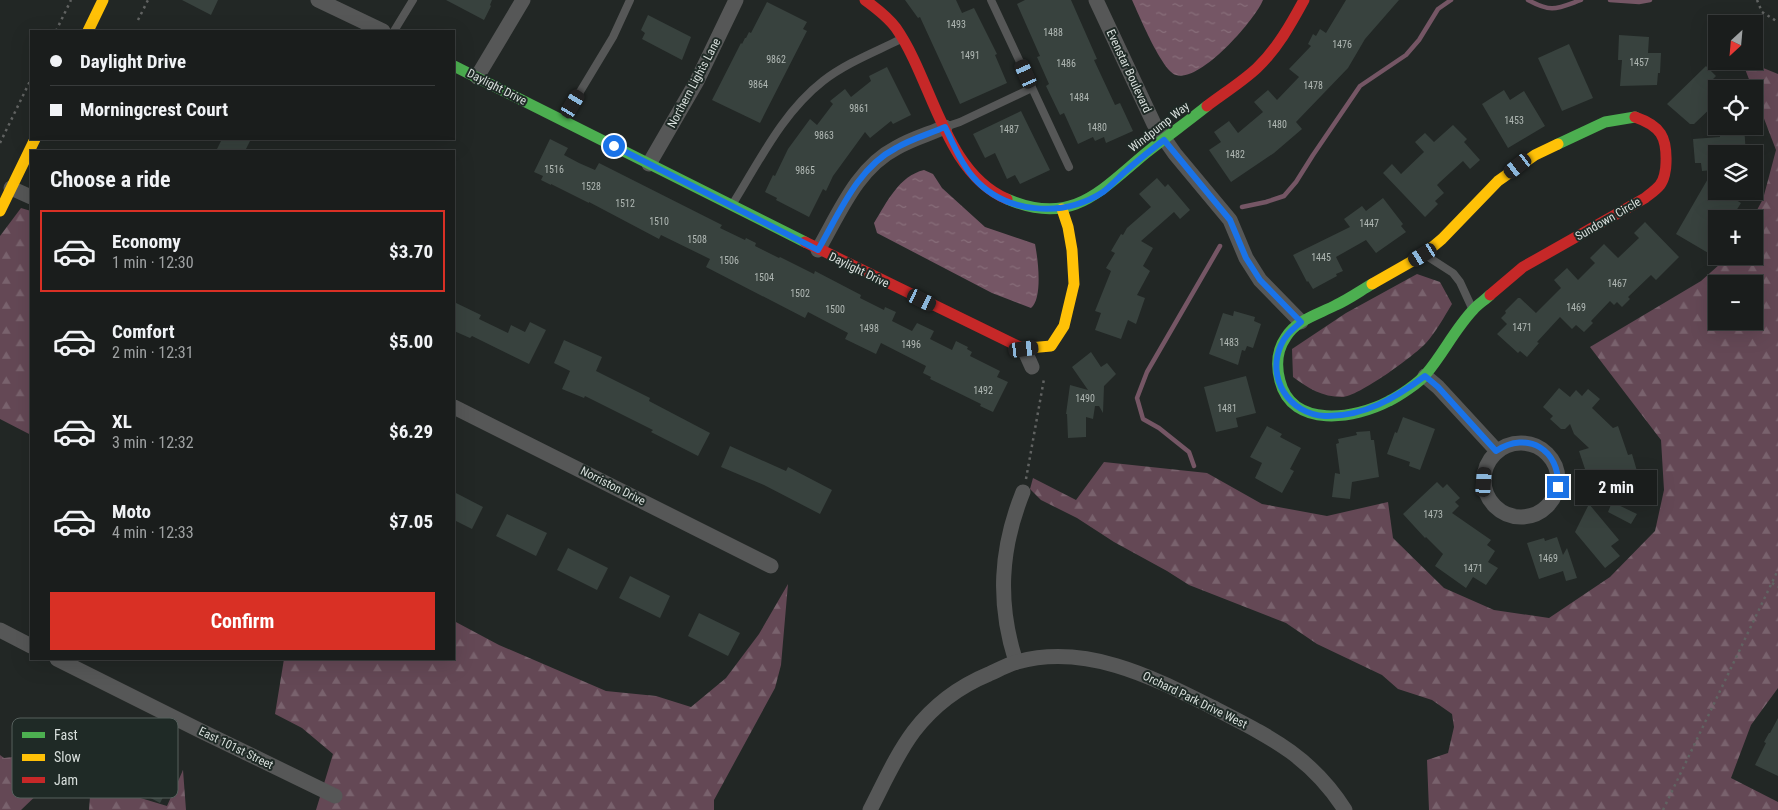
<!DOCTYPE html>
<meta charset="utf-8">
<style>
body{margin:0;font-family:"Roboto Condensed",sans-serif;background:#232625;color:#f1f3f6;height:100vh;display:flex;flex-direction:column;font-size:19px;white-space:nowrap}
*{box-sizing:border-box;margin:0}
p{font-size:16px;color:#9fa2a3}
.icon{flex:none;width:28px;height:28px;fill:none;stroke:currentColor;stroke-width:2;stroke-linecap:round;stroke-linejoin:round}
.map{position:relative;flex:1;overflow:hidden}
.panel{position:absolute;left:30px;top:150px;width:425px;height:510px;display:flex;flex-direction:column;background:#1a1d1c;border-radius:0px;box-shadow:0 5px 20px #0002,0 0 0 1px #383b3b}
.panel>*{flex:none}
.top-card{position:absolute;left:30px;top:30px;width:425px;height:110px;border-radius:0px;box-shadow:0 5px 20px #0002,0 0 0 1px #383b3b;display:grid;align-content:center;height:110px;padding:0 20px;background:#1a1d1c}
.needle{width:32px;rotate:206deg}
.tools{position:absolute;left:1708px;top:15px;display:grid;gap:10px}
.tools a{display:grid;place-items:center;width:55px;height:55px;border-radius:0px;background:#1a1d1c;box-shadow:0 5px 20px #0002,0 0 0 1px #383b3b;font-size:25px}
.end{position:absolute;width:22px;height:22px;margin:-11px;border:6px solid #1a73e8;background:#fff;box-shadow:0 0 0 2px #fff}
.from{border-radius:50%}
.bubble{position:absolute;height:35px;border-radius:0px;background:#1a1d1c;box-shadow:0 5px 20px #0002,0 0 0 1px #383b3b;font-size:16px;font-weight:700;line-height:35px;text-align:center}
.car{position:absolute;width:15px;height:30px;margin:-15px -8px;border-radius:6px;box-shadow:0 0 4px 1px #0007;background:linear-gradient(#222 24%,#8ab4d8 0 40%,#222 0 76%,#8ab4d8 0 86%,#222 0)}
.top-card b{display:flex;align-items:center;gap:18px;height:48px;font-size:19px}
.top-card b+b{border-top:1px solid #383b3b}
.top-card i{width:12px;height:12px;background:#f1f3f6}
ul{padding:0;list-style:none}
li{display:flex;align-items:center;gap:15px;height:82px;margin:0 10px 8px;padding:0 10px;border:2px solid transparent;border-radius:0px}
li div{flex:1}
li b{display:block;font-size:19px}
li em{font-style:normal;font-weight:700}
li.selected{border-color:#d93025}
li>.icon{width:45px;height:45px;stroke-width:1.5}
h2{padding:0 20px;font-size:22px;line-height:60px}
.action{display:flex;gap:10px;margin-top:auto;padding:10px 20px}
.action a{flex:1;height:58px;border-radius:0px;background:#d93025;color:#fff;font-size:20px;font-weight:700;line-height:58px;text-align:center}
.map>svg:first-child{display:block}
.forest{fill:url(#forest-firs);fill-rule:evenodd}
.water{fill:url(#water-ripples)}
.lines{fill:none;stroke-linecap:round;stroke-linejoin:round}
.stream{stroke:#755665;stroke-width:4.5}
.building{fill:#38423e}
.path{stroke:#616362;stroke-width:2.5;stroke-dasharray:2.5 4;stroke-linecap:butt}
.lane{stroke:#565757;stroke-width:8}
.street{stroke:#565757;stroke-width:15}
.fast{stroke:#4caf50;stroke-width:11}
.slow{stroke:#ffc107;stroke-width:11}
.jam{stroke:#c62828;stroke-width:11}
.route{stroke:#1a73e8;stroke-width:6}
.labels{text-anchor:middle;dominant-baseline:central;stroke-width:4;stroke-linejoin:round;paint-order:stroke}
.number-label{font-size:10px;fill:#b0b8b4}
.street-label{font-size:12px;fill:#d8dfdc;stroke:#1f2a26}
.key{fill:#1f2a26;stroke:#56605d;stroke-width:1}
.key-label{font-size:14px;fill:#d8dfdc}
</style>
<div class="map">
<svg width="1778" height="810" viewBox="0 0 1778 810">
<defs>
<pattern id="forest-firs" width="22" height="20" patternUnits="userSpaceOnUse" patternTransform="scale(1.25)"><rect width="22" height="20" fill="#644855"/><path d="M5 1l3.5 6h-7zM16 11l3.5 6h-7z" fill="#79626d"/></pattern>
<pattern id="water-ripples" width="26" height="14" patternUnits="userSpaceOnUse" patternTransform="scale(1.25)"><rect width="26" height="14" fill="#755665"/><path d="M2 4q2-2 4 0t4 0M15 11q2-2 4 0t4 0" fill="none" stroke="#886e7a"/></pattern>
</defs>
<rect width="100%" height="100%" fill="#222725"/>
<!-- forest -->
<g class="forest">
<path d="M 1742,61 L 1746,61 L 1778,74 L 1778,688 L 1751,725 L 1731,778 L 1778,802 L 1778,810 L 1429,810 L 1427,760 L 1448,753 L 1454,727 L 1452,714 L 1432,700 L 1398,689 L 1382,675 L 1317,644 L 1286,623 L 1189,585 L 1167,571 L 1114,542 L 1077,518 L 1041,500 L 1030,489 L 1033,478 L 1076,500 L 1104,462 L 1207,473 L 1262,504 L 1327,516 L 1388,502 L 1393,538 L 1444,588 L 1494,610 L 1549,618 L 1610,577 L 1655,531 L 1664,490 L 1661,440 L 1590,347 L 1701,281 L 1729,256 L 1754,256 L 1754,219 L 1752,219 L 1763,199 L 1776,150 ZM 1716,284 L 1754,284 L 1754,321 L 1716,321 Z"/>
<path d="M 21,208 L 31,211 L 31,435 L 0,419 L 0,236 Z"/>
<path d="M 1417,274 L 1440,282 L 1452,304 C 1444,317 1436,332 1426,343 C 1414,356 1358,397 1342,397 C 1322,397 1308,388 1293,377 L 1292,349 L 1346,313 Z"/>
<path d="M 788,584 L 781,665 L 775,688 L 714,800 L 714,810 L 316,810 L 333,754 L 302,728 L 275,714 L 284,659 L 454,659 L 454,621 L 499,645 L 606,691 L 656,696 L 691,707 L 726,678 L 759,634 Z"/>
<path d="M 47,753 L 45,787 L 21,810 L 0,810 L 0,755 L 4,758 Z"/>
<path d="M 183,770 L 186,810 L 89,810 L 91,783 L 167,806 Z"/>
</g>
<!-- water -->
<g class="water">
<path d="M 1132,0 L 1263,0 C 1255,20 1200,83 1176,75 C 1162,71 1139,15 1132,0 Z"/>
<path d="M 924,170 L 933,174 L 942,188 L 985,227 L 1035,244 C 1038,259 1043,298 1031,308 L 992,293 L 877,233 L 874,223 C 887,202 899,176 924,170 Z"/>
</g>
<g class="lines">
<!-- stream -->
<g class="stream">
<path d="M 1528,0 C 1552,13 1556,9 1581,0"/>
<path d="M 1610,0 L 1639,2 L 1650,0"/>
<path d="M 1242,207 L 1266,202 L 1284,196 L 1296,182 L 1313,155 L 1360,86 L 1406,55 L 1419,40 L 1438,9 L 1451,0"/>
<path d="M 1194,466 L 1189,452 L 1159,428 L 1143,419 L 1137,398 L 1147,372 L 1220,246"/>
</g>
</g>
<!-- building -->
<g class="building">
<path d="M 182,0 L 218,0 L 211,15 Z"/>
<path d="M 446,0 L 492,0 L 490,5 L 491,6 L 484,20 Z"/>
<path d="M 905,0 L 956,0 L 962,13 L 974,8 L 997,54 L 995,55 L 1007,83 L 960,104 L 920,17 L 918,18 Z"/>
<path d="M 1025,0 L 1071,0 L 1097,59 L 1094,60 L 1115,105 L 1120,103 L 1133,131 L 1106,143 L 1104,137 L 1095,141 L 1093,137 L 1078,144 L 1064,113 L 1060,115 L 1046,86 L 1049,84 L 1037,57 L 1040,56 L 1017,4 Z"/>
<path d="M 1346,0 L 1399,0 L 1365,39 L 1348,68 L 1296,122 L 1302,129 L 1274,153 L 1231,182 L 1209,150 L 1221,142 L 1214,132 L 1229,121 L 1238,133 L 1263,112 L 1254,102 L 1268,90 L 1277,100 L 1299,77 L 1289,69 L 1311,46 L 1308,44 L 1313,34 L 1316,36 L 1320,29 L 1326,33 Z"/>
<path d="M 767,2 L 807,22 L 803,29 L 807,31 L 760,123 L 712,100 L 741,43 L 742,44 L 745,38 L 746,38 L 749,32 L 751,33 Z"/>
<path d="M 648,15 L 691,37 L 682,60 L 642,39 L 645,33 L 641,30 Z"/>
<path d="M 1619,35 L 1649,37 L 1648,53 L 1661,53 L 1660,73 L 1658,73 L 1657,85 L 1620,86 L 1622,60 L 1618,60 Z"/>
<path d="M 1569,44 L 1593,98 L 1562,111 L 1538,58 Z"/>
<path d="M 1706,66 L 1716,76 L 1710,82 L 1716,88 L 1716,103 L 1694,124 L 1690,124 L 1667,104 Z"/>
<path d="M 887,67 L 911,115 L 893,124 L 891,121 L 870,138 L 865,132 L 833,176 L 826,191 L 823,189 L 809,217 L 776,200 L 777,198 L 765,192 L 773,175 L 775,176 L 788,149 L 810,119 L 817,125 L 833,104 L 830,101 L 845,89 L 851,97 L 871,81 L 869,76 Z"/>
<path d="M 1504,90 L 1510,100 L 1524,91 L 1545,126 L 1508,148 L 1482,104 Z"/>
<path d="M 1021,111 L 1050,170 L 1020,184 L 1015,175 L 1007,179 L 995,153 L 985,158 L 973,134 Z"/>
<path d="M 1453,125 L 1467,139 L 1464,142 L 1480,160 L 1470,169 L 1463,161 L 1440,182 L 1437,185 L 1444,193 L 1435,201 L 1438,204 L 1425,217 L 1383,173 L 1392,164 L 1401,174 L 1424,152 L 1415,142 L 1425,133 L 1434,142 Z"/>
<path d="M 1728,126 L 1744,126 L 1746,154 L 1716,154 L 1716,191 L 1721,191 L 1741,203 L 1731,219 L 1716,219 L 1716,244 L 1710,254 L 1676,234 L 1713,170 L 1702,171 L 1701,163 L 1695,163 L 1693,139 L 1720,137 L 1720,131 L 1728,130 Z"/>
<path d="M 222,139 L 251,139 L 245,151 L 216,151 Z"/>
<path d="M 550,139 L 568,148 L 564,155 L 579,163 L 595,170 L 599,163 L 722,225 L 720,228 L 745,240 L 746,238 L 756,243 L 755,246 L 779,258 L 780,257 L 814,274 L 815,271 L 861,295 L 860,298 L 884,310 L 885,307 L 896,312 L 892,321 L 912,331 L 917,323 L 934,331 L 930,339 L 952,350 L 956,341 L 968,347 L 967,349 L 972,352 L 970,356 L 1000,371 L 997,377 L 1008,382 L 993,412 L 980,406 L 981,404 L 930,379 L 931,377 L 923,373 L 926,366 L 881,343 L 876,354 L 845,339 L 848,333 L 808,312 L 805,318 L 706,267 L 710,259 L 661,235 L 659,239 L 589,202 L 589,203 L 551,184 L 551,185 L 541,180 L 543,176 L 534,172 Z"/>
<path d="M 1157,178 L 1165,187 L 1168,184 L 1190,210 L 1180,219 L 1174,212 L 1141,241 L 1153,248 L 1143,266 L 1150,271 L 1137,295 L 1145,298 L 1136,324 L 1128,320 L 1121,339 L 1095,330 L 1101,313 L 1095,311 L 1111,271 L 1106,268 L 1115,253 L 1111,251 L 1121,234 L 1123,235 L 1127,228 L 1151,207 L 1139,194 Z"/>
<path d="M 1383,198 L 1403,224 L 1401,226 L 1406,232 L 1376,253 L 1366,240 L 1336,257 L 1343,271 L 1336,274 L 1337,276 L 1313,289 L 1308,281 L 1307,282 L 1293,255 L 1350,227 L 1344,219 L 1362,206 L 1366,211 Z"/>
<path d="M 1645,222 L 1679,257 L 1656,280 L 1651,275 L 1628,297 L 1630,299 L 1622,307 L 1617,302 L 1614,305 L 1610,301 L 1591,321 L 1593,323 L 1584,332 L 1576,325 L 1572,329 L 1560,317 L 1537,342 L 1539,343 L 1527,357 L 1520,351 L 1518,353 L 1497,334 L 1507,324 L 1501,318 L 1506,313 L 1505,311 L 1518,298 L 1520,298 L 1536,313 L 1561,288 L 1554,280 L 1567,268 L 1578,280 L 1595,263 L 1590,258 L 1604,244 L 1618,258 L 1639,238 L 1634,233 Z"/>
<path d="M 454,302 L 481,315 L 479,319 L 508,333 L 511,325 L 525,332 L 530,322 L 546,330 L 529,364 L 472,336 L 470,338 L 454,331 Z"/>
<path d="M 1234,311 L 1255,317 L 1254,321 L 1261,324 L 1253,348 L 1247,346 L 1245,351 L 1242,350 L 1238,365 L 1209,354 L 1223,313 L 1233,316 Z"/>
<path d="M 564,340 L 602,357 L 596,371 L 650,398 L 649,401 L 710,433 L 698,456 L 651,432 L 653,430 L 585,396 L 584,398 L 562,389 L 570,371 L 554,363 Z"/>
<path d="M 1091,352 L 1101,367 L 1107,363 L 1116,374 L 1104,386 L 1103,413 L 1099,406 L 1095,406 L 1093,419 L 1086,417 L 1086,437 L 1068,438 L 1067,414 L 1066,414 L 1070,385 L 1088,390 L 1072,367 Z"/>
<path d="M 1246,376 L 1256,413 L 1236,418 L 1238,427 L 1216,432 L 1204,387 Z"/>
<path d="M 1559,388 L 1570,397 L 1576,390 L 1582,396 L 1588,389 L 1600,399 L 1592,408 L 1613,428 L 1618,426 L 1628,455 L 1632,454 L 1637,471 L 1622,476 L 1620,471 L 1589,481 L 1579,451 L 1589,448 L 1574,434 L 1570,424 L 1565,429 L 1561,429 L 1550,419 L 1553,416 L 1543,407 Z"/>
<path d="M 1403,417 L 1435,429 L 1420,470 L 1409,466 L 1410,462 L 1387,454 L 1395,432 L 1397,433 Z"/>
<path d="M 1267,426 L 1282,434 L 1280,437 L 1301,448 L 1290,469 L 1294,471 L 1282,493 L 1255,478 L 1262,463 L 1250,457 Z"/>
<path d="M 1370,431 L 1371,440 L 1374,440 L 1379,477 L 1352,482 L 1350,499 L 1332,497 L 1335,473 L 1340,474 L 1336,444 L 1339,443 L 1338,439 L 1357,435 L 1356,432 Z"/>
<path d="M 730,446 L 786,471 L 788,467 L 832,490 L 820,514 L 764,485 L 721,467 Z"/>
<path d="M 1437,482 L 1443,488 L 1447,484 L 1460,498 L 1455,502 L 1459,506 L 1452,513 L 1491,540 L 1487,545 L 1495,551 L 1488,562 L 1498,568 L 1486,585 L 1473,577 L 1466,588 L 1435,566 L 1443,554 L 1426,537 L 1425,538 L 1403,514 Z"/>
<path d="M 454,492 L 483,507 L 472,529 L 454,520 Z"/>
<path d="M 1612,502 L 1637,514 L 1631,524 L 1608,512 Z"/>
<path d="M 1589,504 L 1619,540 L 1611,546 L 1620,556 L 1605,568 L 1575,532 Z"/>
<path d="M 507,514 L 547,533 L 536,556 L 496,536 Z"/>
<path d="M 1557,537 L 1563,555 L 1567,548 L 1577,578 L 1566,581 L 1563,571 L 1539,579 L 1527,543 L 1544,538 L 1545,541 Z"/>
<path d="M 568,548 L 608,568 L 597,590 L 557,570 Z"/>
<path d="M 630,576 L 670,596 L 660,618 L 619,598 Z"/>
<path d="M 699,613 L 740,633 L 728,656 L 688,636 Z"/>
<path d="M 1778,718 L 1778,776 L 1755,765 L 1766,743 L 1764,742 L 1769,733 L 1770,733 Z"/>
<path d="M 140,759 L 174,777 L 160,803 L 126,785 Z"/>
</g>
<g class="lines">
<!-- path -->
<g class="path">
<path d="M 1757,0 L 1762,12 L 1778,22"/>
<path d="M 138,20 L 148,0"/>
<path d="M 56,31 L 71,0"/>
<path d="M 0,143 L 31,79"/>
<path d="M 1026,479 L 1044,379"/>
<path d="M 1772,583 L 1778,587"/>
<path d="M 1663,810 L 1778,570"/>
</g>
<!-- lane -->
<g class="lane">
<path d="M 991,0 L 1069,167"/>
<path d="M 394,31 L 413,0"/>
<path d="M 563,120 L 613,37 L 630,0"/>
<path d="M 945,127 L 960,122 L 1032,88"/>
<path d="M 732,205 C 759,162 782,113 823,81 C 846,63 875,52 901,39"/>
<path d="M 1425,255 L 1453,273 L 1460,282 L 1472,308"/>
</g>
<!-- street -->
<g class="street">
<path d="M 318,0 L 383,31"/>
<path d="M 1096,0 L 1154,124 L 1175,154 L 1230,220 L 1246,258 L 1260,280 L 1301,322"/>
<path d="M 477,77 L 523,0"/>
<path d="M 649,164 L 697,81 L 736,0"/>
<path d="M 11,188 L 31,197"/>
<path d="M 818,250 C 839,214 857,168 896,148 C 911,139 929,134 945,127"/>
<path d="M 1024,349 L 1032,367"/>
<path d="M 1425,376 L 1438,387 L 1497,451"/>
<path d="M 454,407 L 771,566"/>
<circle cx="1521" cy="480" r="37"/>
<path d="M 0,630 L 31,646"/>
<path d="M 57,659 L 201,731 L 335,796"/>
<path d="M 1016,662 C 997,603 1000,549 1023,492"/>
<path d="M 870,810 C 884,783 896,755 914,731 C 934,705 960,686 989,674 C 998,670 1007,665 1017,662 C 1086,643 1152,677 1212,707 C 1268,736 1310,755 1345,810"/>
</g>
<!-- fast -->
<g class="fast">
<path d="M 454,66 L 805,242"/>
<path d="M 1558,144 L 1605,122 L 1635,117"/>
<path d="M 1007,199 C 1072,227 1100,191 1146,153 C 1166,137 1187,122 1207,106"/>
<path d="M 1372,284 C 1360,291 1349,299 1336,305 C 1319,314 1296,320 1286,337 C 1277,350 1276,366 1280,381 C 1292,429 1355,419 1389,401 C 1399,396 1419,383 1426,374 C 1443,354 1455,329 1473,310 C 1478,304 1485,300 1490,295"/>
</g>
<!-- slow -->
<g class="slow">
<path d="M 88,31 L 103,0"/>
<path d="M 0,211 L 35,139"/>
<path d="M 1372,284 L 1423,255 L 1442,239 L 1498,181 L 1535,155 L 1558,144"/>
<path d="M 1029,348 L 1051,346 L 1064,326 L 1074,284 L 1072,250 L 1068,227 L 1062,209"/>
</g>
<!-- jam -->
<g class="jam">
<path d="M 865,0 C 876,8 888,17 896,28 C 933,81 944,172 1007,199"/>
<path d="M 1207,106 C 1224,93 1242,82 1257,68 C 1277,49 1291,24 1304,0"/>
<path d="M 805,242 L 1024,349 L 1029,348"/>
<path d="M 1490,295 L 1523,267 L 1645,198 C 1650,194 1656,190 1660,185 C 1664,180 1666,170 1666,163 C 1667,137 1661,126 1635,117"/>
</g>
</g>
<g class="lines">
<!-- route -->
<path class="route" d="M 614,146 L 818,250 C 839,214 857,168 896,148 C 911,139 929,134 945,127 C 953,144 961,163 973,177 C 1005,214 1063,218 1103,192 C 1111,186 1118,178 1126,171 C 1138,160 1151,150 1164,140 L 1230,220 L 1246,258 L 1260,280 L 1301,322 C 1293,329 1285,335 1281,345 C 1266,378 1289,414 1325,416 C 1364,417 1395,398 1425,376 L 1438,387 L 1496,451 C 1528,430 1560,450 1558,487"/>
</g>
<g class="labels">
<!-- number labels -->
<g class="number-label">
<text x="956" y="24">1493</text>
<text x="1053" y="32">1488</text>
<text x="1342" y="44">1476</text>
<text x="970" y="55">1491</text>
<text x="776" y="59">9862</text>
<text x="1639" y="62">1457</text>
<text x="1066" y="63">1486</text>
<text x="758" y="84">9864</text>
<text x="1313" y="85">1478</text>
<text x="1079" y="97">1484</text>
<text x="859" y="108">9861</text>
<text x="1514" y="120">1453</text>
<text x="1277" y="124">1480</text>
<text x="1097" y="127">1480</text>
<text x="1009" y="129">1487</text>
<text x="824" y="135">9863</text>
<text x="1235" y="154">1482</text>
<text x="554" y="169">1516</text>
<text x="805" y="170">9865</text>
<text x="591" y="186">1528</text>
<text x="625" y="203">1512</text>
<text x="659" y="221">1510</text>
<text x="1369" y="223">1447</text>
<text x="697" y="239">1508</text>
<text x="1321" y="257">1445</text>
<text x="729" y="260">1506</text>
<text x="764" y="277">1504</text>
<text x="1617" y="283">1467</text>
<text x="800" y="293">1502</text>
<text x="1576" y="307">1469</text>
<text x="835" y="309">1500</text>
<text x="1522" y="327">1471</text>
<text x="869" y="328">1498</text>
<text x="1229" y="342">1483</text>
<text x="911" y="344">1496</text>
<text x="983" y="390">1492</text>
<text x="1085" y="398">1490</text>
<text x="1227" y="408">1481</text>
<text x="1433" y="514">1473</text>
<text x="1548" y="558">1469</text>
<text x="1473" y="568">1471</text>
</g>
<!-- street labels -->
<g class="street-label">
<text transform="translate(1129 71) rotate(65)">Evenstar Boulevard</text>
<text transform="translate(694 83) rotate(-62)">Northern Lights Lane</text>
<text transform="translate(497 87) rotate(27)">Daylight Drive</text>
<text transform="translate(1159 127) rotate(-38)">Windpump Way</text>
<text transform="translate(1608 219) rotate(-30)">Sundown Circle</text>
<text transform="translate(859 270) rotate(26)">Daylight Drive</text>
<text transform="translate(613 486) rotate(27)">Norriston Drive</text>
<text transform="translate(1195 700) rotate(26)">Orchard Park Drive West</text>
<text transform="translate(236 748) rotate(26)">East 101st Street</text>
</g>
</g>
<!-- legend -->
<rect x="12" y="718" width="166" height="80" rx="8" class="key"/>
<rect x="22" y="732" width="23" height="6" fill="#4caf50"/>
<rect x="22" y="754" width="23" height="7" fill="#ffc107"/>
<rect x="22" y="777" width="23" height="6" fill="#c62828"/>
<g class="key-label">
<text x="54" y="740">Fast</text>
<text x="54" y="762">Slow</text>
<text x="54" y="785">Jam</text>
</g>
</svg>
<div class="tools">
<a><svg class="needle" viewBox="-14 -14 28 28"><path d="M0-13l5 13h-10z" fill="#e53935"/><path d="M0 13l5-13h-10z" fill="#9fa2a3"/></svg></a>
<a><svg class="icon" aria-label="locate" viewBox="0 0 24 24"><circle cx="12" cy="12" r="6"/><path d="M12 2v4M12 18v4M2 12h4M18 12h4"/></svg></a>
<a><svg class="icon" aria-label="layers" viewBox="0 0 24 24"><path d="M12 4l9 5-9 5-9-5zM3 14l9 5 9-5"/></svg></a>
<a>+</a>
<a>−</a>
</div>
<i class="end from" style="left:614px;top:146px"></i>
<i class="end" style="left:1558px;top:487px"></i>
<div class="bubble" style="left:1575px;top:470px;width:82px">2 min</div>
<i class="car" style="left:1026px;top:74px;rotate:336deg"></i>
<i class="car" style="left:573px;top:104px;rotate:31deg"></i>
<i class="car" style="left:1518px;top:166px;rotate:232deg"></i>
<i class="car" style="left:1423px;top:255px;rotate:239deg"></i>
<i class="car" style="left:922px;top:300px;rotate:116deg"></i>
<i class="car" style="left:1024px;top:349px;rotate:83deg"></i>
<i class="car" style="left:1484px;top:482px;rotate:4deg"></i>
<div class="top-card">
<b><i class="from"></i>Daylight Drive</b>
<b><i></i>Morningcrest Court</b>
</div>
<section class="panel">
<h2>Choose a ride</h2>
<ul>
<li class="selected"><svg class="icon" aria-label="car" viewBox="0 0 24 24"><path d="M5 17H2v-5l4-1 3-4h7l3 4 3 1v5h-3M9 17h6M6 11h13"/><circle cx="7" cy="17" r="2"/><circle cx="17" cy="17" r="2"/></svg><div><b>Economy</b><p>1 min · 12:30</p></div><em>$3.70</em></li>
<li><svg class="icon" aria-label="car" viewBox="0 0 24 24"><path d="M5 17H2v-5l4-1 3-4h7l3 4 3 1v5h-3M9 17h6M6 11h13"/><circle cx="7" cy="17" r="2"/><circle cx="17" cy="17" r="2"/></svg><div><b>Comfort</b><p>2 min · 12:31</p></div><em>$5.00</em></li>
<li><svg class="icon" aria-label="car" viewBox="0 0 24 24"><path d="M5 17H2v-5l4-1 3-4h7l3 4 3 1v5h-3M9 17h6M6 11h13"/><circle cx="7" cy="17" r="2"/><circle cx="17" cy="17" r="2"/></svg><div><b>XL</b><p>3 min · 12:32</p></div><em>$6.29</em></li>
<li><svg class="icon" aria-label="car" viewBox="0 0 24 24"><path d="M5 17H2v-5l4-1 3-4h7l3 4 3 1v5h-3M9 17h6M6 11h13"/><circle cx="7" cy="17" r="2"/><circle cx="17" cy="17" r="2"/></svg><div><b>Moto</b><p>4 min · 12:33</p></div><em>$7.05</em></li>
</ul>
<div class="action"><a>Confirm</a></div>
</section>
</div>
